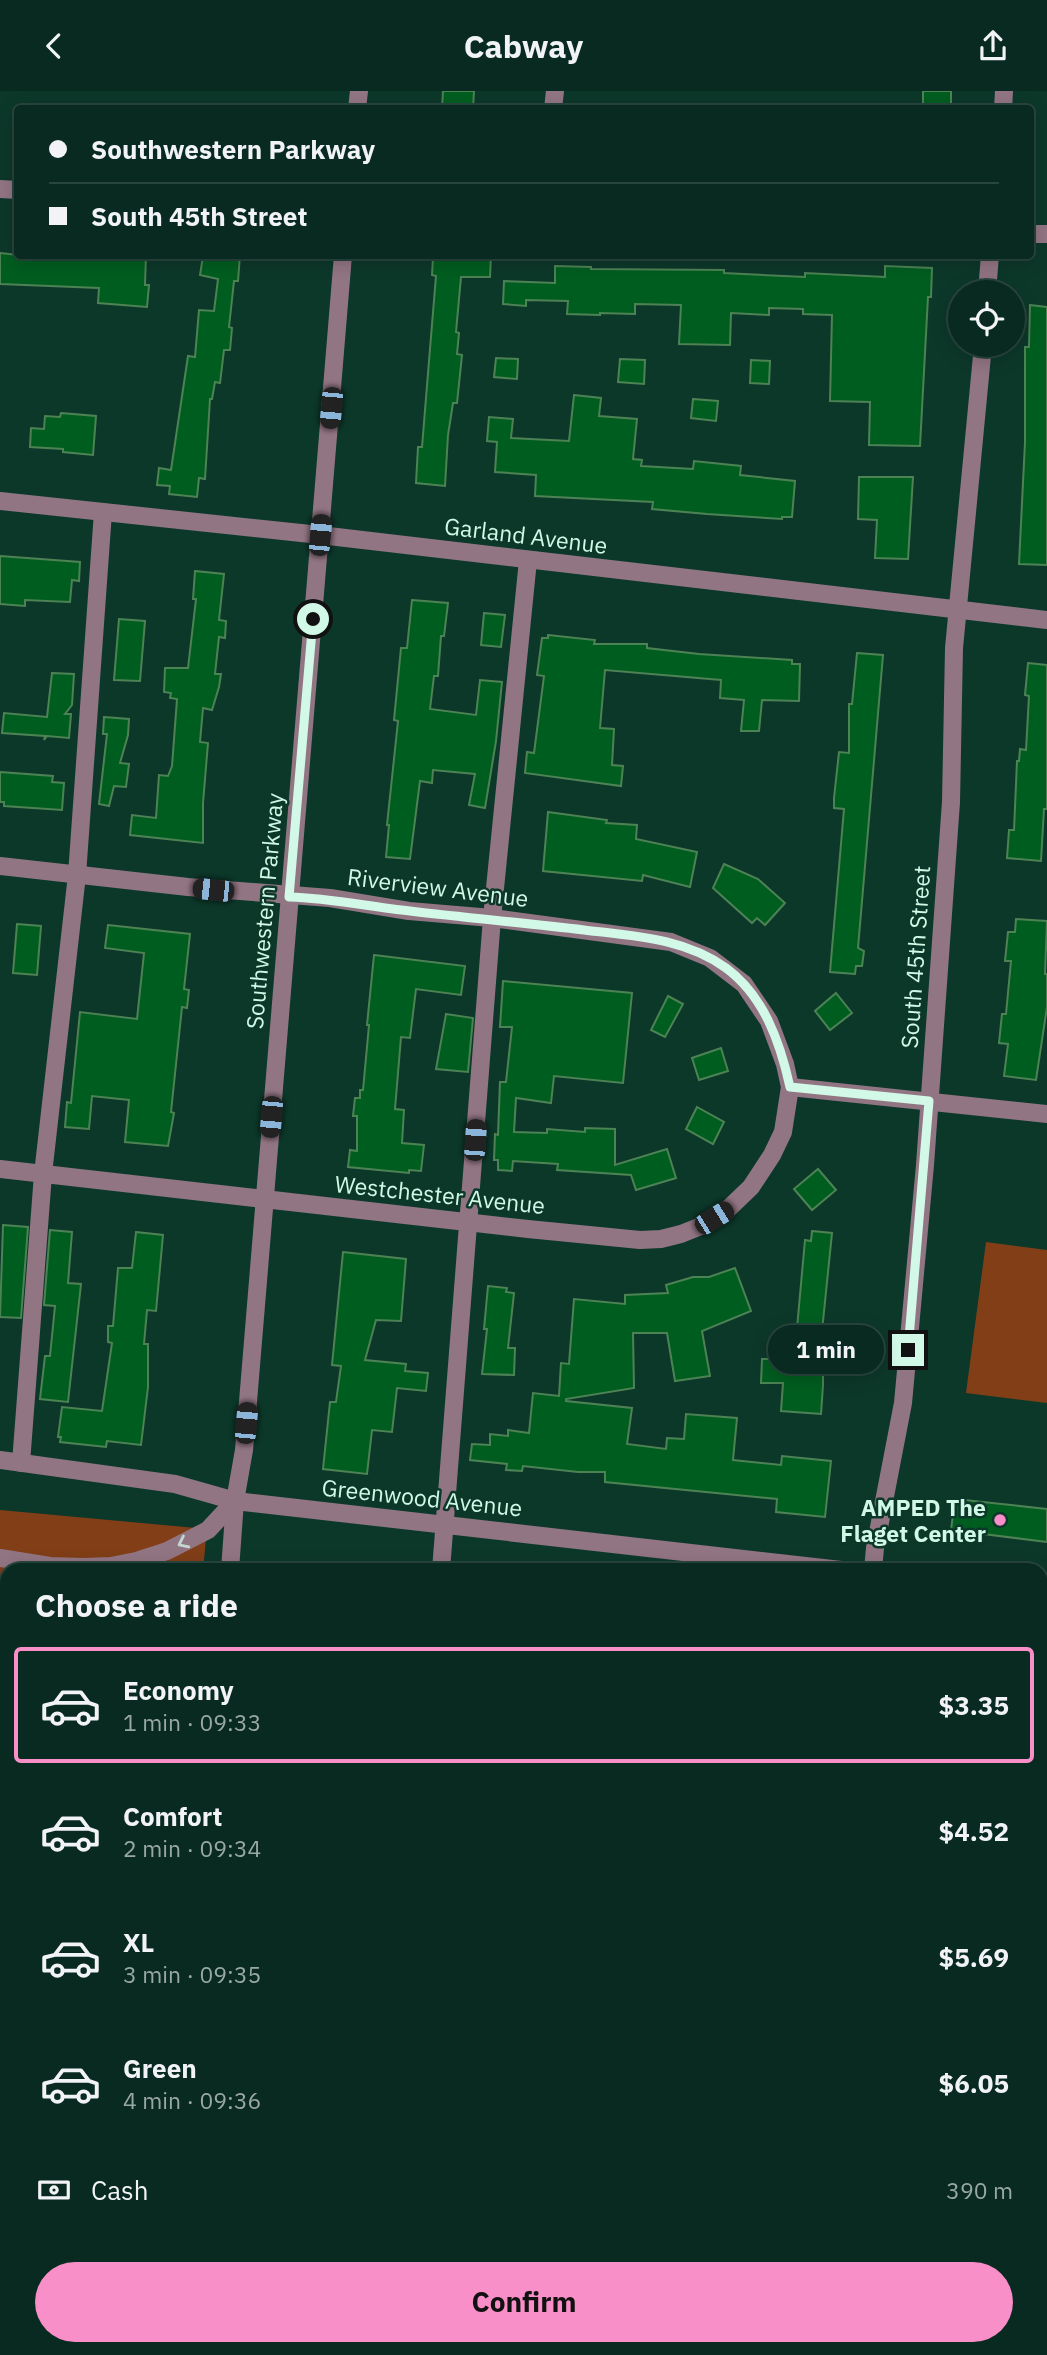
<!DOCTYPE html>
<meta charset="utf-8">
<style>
body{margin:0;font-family:"IBM Plex Sans",sans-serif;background:#17362d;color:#f1f3f6;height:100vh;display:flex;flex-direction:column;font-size:26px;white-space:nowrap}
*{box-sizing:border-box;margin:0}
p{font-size:23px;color:#99a7a5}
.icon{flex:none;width:38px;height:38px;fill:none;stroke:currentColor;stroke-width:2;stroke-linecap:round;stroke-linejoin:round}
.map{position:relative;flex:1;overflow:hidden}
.sheet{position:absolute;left:0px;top:1472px;width:1048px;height:793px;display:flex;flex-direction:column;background:#092a20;border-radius:21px 21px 0 0;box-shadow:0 4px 18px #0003,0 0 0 2px #29463e}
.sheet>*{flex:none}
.hud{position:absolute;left:14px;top:14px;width:1020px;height:154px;border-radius:7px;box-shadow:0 4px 18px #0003,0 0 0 2px #29463e;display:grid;align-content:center;height:154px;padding:0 35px;background:#092a20}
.tools{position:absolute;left:948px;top:189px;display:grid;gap:14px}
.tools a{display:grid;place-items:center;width:77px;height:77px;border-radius:50%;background:#092a20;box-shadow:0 4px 18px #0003,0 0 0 2px #29463e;font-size:35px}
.end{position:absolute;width:32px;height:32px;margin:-16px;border:9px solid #d2f8e7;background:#111;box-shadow:0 0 0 4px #111}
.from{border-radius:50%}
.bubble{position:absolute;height:49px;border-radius:24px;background:#092a20;box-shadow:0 4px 18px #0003,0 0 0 2px #29463e;font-size:23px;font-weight:700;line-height:49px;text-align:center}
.car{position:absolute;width:21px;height:42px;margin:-21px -10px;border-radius:9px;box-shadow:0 0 5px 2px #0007;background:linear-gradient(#222 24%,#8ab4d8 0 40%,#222 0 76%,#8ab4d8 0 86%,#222 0)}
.hud b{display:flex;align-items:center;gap:24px;height:66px;font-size:26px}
.hud b+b{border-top:2px solid #29463e}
.hud i{width:18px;height:18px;background:#f1f3f6}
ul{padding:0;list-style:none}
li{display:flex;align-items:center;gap:21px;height:116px;margin:0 14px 10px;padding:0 21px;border:4px solid transparent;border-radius:7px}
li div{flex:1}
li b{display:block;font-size:26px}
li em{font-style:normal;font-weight:700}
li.current{border-color:#f98fc8}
li>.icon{width:63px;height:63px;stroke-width:1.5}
h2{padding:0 35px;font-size:32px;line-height:84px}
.pay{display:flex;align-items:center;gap:18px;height:77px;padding:0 35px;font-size:26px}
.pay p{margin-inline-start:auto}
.action{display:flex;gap:14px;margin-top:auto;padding:14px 35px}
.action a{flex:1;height:80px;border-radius:42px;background:#f98fc8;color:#111;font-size:28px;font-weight:700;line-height:80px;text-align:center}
header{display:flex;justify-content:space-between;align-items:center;height:91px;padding:0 35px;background:#092a20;font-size:32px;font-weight:700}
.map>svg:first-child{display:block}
.green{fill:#813e17}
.building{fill:#005d20;stroke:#4d8254;stroke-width:2}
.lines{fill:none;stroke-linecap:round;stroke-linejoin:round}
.minor{stroke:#927583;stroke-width:18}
.oneway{stroke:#c2d7ce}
.route{stroke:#d2f8e7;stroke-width:9}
.poi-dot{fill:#f98fc8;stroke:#0c382a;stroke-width:2.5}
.labels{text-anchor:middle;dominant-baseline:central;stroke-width:5;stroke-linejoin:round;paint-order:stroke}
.street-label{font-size:23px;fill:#d2f8e7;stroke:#0c382a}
.poi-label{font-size:23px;font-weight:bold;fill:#d2f8e7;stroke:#0c382a;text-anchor:end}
</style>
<header><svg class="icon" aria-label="back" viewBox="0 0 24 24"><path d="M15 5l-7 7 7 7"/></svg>Cabway<svg class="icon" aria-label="share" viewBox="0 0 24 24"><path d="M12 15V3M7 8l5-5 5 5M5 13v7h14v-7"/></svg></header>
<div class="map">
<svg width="1047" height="2264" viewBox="0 0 1047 2264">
<rect width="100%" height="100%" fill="#0c382a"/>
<!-- green -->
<g class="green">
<path d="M 986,1151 L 1047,1159 L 1047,1312 L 966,1302 Z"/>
<path d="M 0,1419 L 207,1438 L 203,1479 L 7,1479 L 7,2258 L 132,2258 L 131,2264 L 0,2264 Z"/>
</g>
<!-- building -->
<g class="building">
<path d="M 443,0 L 474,0 L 473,18 L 442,18 Z"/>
<path d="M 923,0 L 951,0 L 951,18 L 923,17 Z"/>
<path d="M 0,162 L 18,164 L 84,164 L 124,168 L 124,164 L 146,164 L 145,194 L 149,194 L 147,216 L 98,212 L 99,197 L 0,193 Z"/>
<path d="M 215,164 L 240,164 L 238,190 L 234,190 L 229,236 L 232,237 L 230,259 L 224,259 L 220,292 L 215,291 L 212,308 L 210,308 L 205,388 L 199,387 L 197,406 L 169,403 L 170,395 L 157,394 L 159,377 L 171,379 L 188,265 L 195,266 L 199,219 L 214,220 L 218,188 L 200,184 L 203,165 L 214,166 Z"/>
<path d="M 438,164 L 491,164 L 490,186 L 461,186 L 456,241 L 459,242 L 457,263 L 462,264 L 457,312 L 453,312 L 448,344 L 445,395 L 416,392 L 418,356 L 422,356 L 429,270 L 436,185 L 432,184 L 433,167 L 438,167 Z"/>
<path d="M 555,175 L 591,176 L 591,178 L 724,179 L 724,182 L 805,186 L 805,182 L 885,186 L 885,175 L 932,177 L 931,206 L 928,206 L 920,355 L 869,354 L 870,311 L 830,310 L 832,224 L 803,223 L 803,218 L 769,217 L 769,224 L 731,222 L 730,254 L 679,253 L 681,214 L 635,213 L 635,223 L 600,222 L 600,224 L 567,223 L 568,210 L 526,209 L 526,215 L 503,213 L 504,190 L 555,192 Z"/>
<path d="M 1030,214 L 1047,216 L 1047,474 L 1019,473 L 1025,351 L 1025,256 L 1029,256 Z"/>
<path d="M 496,267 L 518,268 L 517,288 L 494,286 Z"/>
<path d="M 620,268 L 645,269 L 644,293 L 618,291 Z"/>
<path d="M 751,269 L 770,270 L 769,293 L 750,292 Z"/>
<path d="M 574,304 L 601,307 L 599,325 L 637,328 L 633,368 L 642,369 L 641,375 L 693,378 L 694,370 L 741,375 L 740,384 L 795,390 L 792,426 L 782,426 L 782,428 L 707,423 L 652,418 L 653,411 L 535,405 L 536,384 L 495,381 L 497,351 L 487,350 L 489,326 L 513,328 L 511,347 L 569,350 Z"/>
<path d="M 693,308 L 718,310 L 716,330 L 691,327 Z"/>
<path d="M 61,322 L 96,325 L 93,364 L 63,361 L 63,358 L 30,356 L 31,337 L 44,338 L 45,325 L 60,326 Z"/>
<path d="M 859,386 L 913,386 L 908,468 L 875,467 L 877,429 L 858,428 Z"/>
<path d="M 0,465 L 80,471 L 79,490 L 72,489 L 70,511 L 25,509 L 25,515 L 0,513 Z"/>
<path d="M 195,480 L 224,483 L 219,529 L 226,530 L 225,547 L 219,546 L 215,583 L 221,583 L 219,596 L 212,619 L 203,617 L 200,651 L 208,652 L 203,712 L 203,752 L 130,744 L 132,724 L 156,727 L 159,684 L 168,685 L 172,675 L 177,608 L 170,607 L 171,602 L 164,601 L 165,577 L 188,577 L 196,508 L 193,508 Z"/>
<path d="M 412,509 L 448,512 L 444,545 L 441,545 L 438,585 L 434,585 L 430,618 L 476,624 L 480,589 L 502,591 L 496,650 L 485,717 L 469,714 L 475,683 L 433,679 L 432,692 L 420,690 L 410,768 L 386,766 L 389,734 L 387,734 L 398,630 L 394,629 L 401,557 L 407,557 Z"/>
<path d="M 484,522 L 505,524 L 501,556 L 481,554 Z"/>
<path d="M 119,528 L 145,530 L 140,590 L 114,589 Z"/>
<path d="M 548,544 L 595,549 L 594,553 L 647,553 L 647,557 L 699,563 L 792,569 L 792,573 L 800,573 L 799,610 L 762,609 L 759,640 L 741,640 L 744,609 L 720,607 L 721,589 L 605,579 L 600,637 L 614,638 L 612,674 L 623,675 L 621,695 L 525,682 L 527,661 L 534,662 L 544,585 L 537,584 L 542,547 L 548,547 Z"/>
<path d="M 857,562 L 883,564 L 858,857 L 864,860 L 862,875 L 856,875 L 855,883 L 830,881 L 844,718 L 834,717 L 834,707 L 839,661 L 849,662 L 849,613 L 852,613 Z"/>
<path d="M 1028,572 L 1047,574 L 1047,718 L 1044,718 L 1041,770 L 1007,767 L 1009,739 L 1014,739 L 1017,670 L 1019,670 L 1020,658 L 1026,659 L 1029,605 L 1025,604 Z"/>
<path d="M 52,582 L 74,583 L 72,614 L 65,623 L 71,623 L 69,647 L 47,645 L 44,649 L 45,645 L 2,642 L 4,622 L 47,626 Z"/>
<path d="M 104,626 L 129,628 L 128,644 L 120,672 L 129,673 L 126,696 L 114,695 L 109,715 L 99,713 L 107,643 L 103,643 Z"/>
<path d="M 0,681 L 53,685 L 52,691 L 64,692 L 62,719 L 4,715 L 4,711 L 0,711 Z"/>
<path d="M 548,721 L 607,729 L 606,732 L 637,734 L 636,748 L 697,761 L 690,796 L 643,784 L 642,790 L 543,780 Z"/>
<path d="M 724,773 L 758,788 L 785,812 L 765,834 L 757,827 L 752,832 L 713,797 Z"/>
<path d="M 1016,828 L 1047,830 L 1045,883 L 1047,883 L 1047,916 L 1036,989 L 1004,985 L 1008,953 L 999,952 L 1002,923 L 1006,923 L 1011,870 L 1005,870 L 1008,841 L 1015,841 Z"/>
<path d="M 17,833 L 41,835 L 37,884 L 13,882 Z"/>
<path d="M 108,834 L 190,843 L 184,898 L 189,899 L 187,917 L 182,916 L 171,1021 L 174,1022 L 168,1055 L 125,1051 L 129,1009 L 92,1005 L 89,1038 L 65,1036 L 67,1011 L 71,1012 L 80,921 L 137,928 L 144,862 L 105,857 Z"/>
<path d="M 374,864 L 465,875 L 461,904 L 416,898 L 410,947 L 401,946 L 395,1018 L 404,1019 L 402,1052 L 424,1054 L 421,1080 L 409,1079 L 409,1082 L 348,1076 L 350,1059 L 357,1060 L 357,1025 L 353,1025 L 355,1007 L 360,1007 L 360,999 L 363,999 L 369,934 L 367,934 Z"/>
<path d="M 503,890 L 632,902 L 623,992 L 554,985 L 551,1012 L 516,1007 L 514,1041 L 547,1042 L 547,1038 L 585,1041 L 585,1037 L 615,1038 L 615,1074 L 667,1058 L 676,1087 L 636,1099 L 631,1084 L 557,1079 L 558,1073 L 513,1070 L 512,1080 L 498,1079 L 498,1069 L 494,1069 L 495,1043 L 498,1044 L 500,991 L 506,991 L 512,936 L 500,936 Z"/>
<path d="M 836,902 L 852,922 L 830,939 L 815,920 Z"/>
<path d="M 668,905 L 683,913 L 665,946 L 651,939 Z"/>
<path d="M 446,923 L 473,927 L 468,981 L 436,978 Z"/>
<path d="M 721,957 L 728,980 L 699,989 L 692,967 Z"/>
<path d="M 697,1016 L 724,1031 L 713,1053 L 686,1038 Z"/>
<path d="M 818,1078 L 836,1099 L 812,1119 L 794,1098 Z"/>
<path d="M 3,1134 L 28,1136 L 21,1227 L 0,1226 Z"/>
<path d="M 50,1139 L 72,1141 L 68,1192 L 81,1193 L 68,1311 L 40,1308 L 45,1265 L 50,1265 L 55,1215 L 44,1214 Z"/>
<path d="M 812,1140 L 832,1142 L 821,1250 L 823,1250 L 823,1294 L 821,1323 L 781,1320 L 783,1292 L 761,1292 L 762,1268 L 772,1268 L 774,1246 L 796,1248 L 805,1149 L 811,1150 Z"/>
<path d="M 136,1141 L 163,1144 L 156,1220 L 147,1219 L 144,1253 L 148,1253 L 148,1296 L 141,1354 L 107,1350 L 106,1356 L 60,1351 L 61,1346 L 58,1346 L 62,1316 L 102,1320 L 112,1252 L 108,1251 L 108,1235 L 113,1235 L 118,1177 L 132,1177 Z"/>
<path d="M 343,1161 L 406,1168 L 401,1230 L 376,1229 L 365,1269 L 406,1273 L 405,1280 L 428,1282 L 426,1300 L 397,1297 L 392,1341 L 372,1339 L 367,1383 L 323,1378 L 330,1311 L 336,1311 L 341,1275 L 332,1274 Z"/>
<path d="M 735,1177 L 751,1220 L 702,1240 L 710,1285 L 675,1290 L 667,1242 L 633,1242 L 634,1297 L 566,1308 L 566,1310 L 632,1317 L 627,1353 L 666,1358 L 667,1347 L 684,1348 L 686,1323 L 737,1327 L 733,1369 L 781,1374 L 782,1365 L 831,1370 L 825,1426 L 776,1421 L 777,1408 L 605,1391 L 605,1381 L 578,1381 L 523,1375 L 522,1380 L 506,1379 L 507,1373 L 470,1369 L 472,1353 L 490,1354 L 490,1343 L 508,1345 L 508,1339 L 529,1342 L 533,1302 L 559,1305 L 561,1272 L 569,1273 L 574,1208 L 625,1213 L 625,1204 L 668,1202 L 666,1194 L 693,1186 L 709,1186 Z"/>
<path d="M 488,1195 L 507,1197 L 506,1201 L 514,1202 L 508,1257 L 515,1257 L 514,1284 L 482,1283 L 487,1238 L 484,1238 Z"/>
<path d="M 955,1408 L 1047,1418 L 1047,1451 L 951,1439 Z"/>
</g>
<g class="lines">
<!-- minor -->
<g class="minor">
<path d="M 357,18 L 359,0"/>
<path d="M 553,18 L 555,0"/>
<path d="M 1003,18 L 1004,0"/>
<path d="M 0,98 L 18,99"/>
<path d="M 1031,143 L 1047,143"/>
<path d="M 987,201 L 990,164"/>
<path d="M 0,410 L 320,444 L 1047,529"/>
<path d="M 0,775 L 188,796 L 330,807 L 409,820 L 492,827 L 671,851 L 710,867 L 744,893 L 769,930 L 785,973 L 790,996 L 783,1041 L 772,1064 L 751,1096 L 727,1119 L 701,1135 L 681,1143 L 661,1148 L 640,1149 L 528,1138 L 0,1078"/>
<path d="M 790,996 L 1047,1023"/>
<path d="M 0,1369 L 175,1393 L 235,1410 L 841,1479"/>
<path d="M 21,1372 L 43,1083 L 77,784 L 103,421"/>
<path d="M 0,1467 L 50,1475 L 83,1476 L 111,1475 L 136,1470 L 167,1460 L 208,1439 L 235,1410"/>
<path d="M 230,1479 L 235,1410 L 244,1359 L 343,164"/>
<path d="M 441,1479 L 492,827 L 528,469"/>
<path d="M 873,1479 L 875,1457 L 903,1312 L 925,1074 L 951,711 L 954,557 L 983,254"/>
<path d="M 1041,1501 L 1047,1502"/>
<path d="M 1041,1717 L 1047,1711"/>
<path d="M 1041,2148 L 1047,2149"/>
<path d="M 157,2264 L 158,2258"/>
<path d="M 366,2264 L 367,2258"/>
<path d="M 537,2264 L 538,2258"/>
<path d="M 805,2264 L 806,2258"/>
</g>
</g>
<!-- one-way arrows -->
<defs><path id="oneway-chevron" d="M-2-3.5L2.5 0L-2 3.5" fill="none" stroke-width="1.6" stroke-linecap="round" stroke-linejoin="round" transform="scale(1.75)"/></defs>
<use class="oneway" href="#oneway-chevron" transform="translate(183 1452) rotate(154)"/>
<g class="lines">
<!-- route -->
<path class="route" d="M 313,528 L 289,806 C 331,807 370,816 410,820 C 468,827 526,832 584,839 C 634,845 684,847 726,877 C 764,905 780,951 790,996 L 929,1010 L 908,1259"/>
</g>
<!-- markers -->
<circle class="poi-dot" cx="1000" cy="1429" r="7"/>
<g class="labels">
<!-- street labels -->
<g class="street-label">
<text transform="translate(526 444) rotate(7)">Garland Avenue</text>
<text transform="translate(438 796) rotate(7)">Riverview Avenue</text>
<text transform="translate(264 820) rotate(-85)">Southwestern Parkway</text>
<text transform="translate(915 866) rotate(-86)">South 45th Street</text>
<text transform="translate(440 1103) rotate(6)">Westchester Avenue</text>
<text transform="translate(422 1406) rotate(6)">Greenwood Avenue</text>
</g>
<!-- poi labels -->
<g class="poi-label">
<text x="986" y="1416">AMPED The<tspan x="986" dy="26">Flaget Center</tspan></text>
</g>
</g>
</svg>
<div class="tools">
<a><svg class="icon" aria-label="locate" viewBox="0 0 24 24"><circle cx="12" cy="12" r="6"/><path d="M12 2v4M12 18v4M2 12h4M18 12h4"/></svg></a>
</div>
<i class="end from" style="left:313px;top:528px"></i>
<i class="end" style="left:908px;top:1259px"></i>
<div class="bubble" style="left:768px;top:1234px;width:116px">1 min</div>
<i class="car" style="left:331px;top:317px;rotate:185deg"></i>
<i class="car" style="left:320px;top:444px;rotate:5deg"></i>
<i class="car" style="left:213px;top:799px;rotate:276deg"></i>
<i class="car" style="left:271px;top:1026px;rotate:185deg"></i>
<i class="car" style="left:475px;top:1049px;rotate:4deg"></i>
<i class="car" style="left:714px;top:1127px;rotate:58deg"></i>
<i class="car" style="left:246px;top:1332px;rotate:5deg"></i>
<div class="hud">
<b><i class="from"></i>Southwestern Parkway</b>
<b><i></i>South 45th Street</b>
</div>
<section class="sheet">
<h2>Choose a ride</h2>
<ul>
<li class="current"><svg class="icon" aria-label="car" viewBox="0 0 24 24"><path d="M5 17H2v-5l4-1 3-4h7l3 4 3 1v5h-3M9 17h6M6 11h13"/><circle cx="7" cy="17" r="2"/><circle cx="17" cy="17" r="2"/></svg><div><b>Economy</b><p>1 min · 09:33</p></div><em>$3.35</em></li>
<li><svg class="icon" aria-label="car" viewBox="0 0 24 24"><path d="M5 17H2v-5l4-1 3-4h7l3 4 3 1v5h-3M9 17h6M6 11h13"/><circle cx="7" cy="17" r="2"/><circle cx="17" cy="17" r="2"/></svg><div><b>Comfort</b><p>2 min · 09:34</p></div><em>$4.52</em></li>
<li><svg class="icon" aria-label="car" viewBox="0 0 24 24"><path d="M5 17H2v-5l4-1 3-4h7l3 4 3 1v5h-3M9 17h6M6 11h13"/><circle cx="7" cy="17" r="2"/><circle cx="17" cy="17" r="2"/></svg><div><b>XL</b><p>3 min · 09:35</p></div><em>$5.69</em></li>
<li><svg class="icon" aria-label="car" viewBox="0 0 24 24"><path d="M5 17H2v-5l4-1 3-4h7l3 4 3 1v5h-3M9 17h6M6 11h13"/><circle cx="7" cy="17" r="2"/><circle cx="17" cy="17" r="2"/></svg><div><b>Green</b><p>4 min · 09:36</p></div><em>$6.05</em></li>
</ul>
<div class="pay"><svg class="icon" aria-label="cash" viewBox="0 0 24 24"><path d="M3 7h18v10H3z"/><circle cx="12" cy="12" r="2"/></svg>Cash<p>390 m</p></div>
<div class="action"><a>Confirm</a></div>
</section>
</div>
